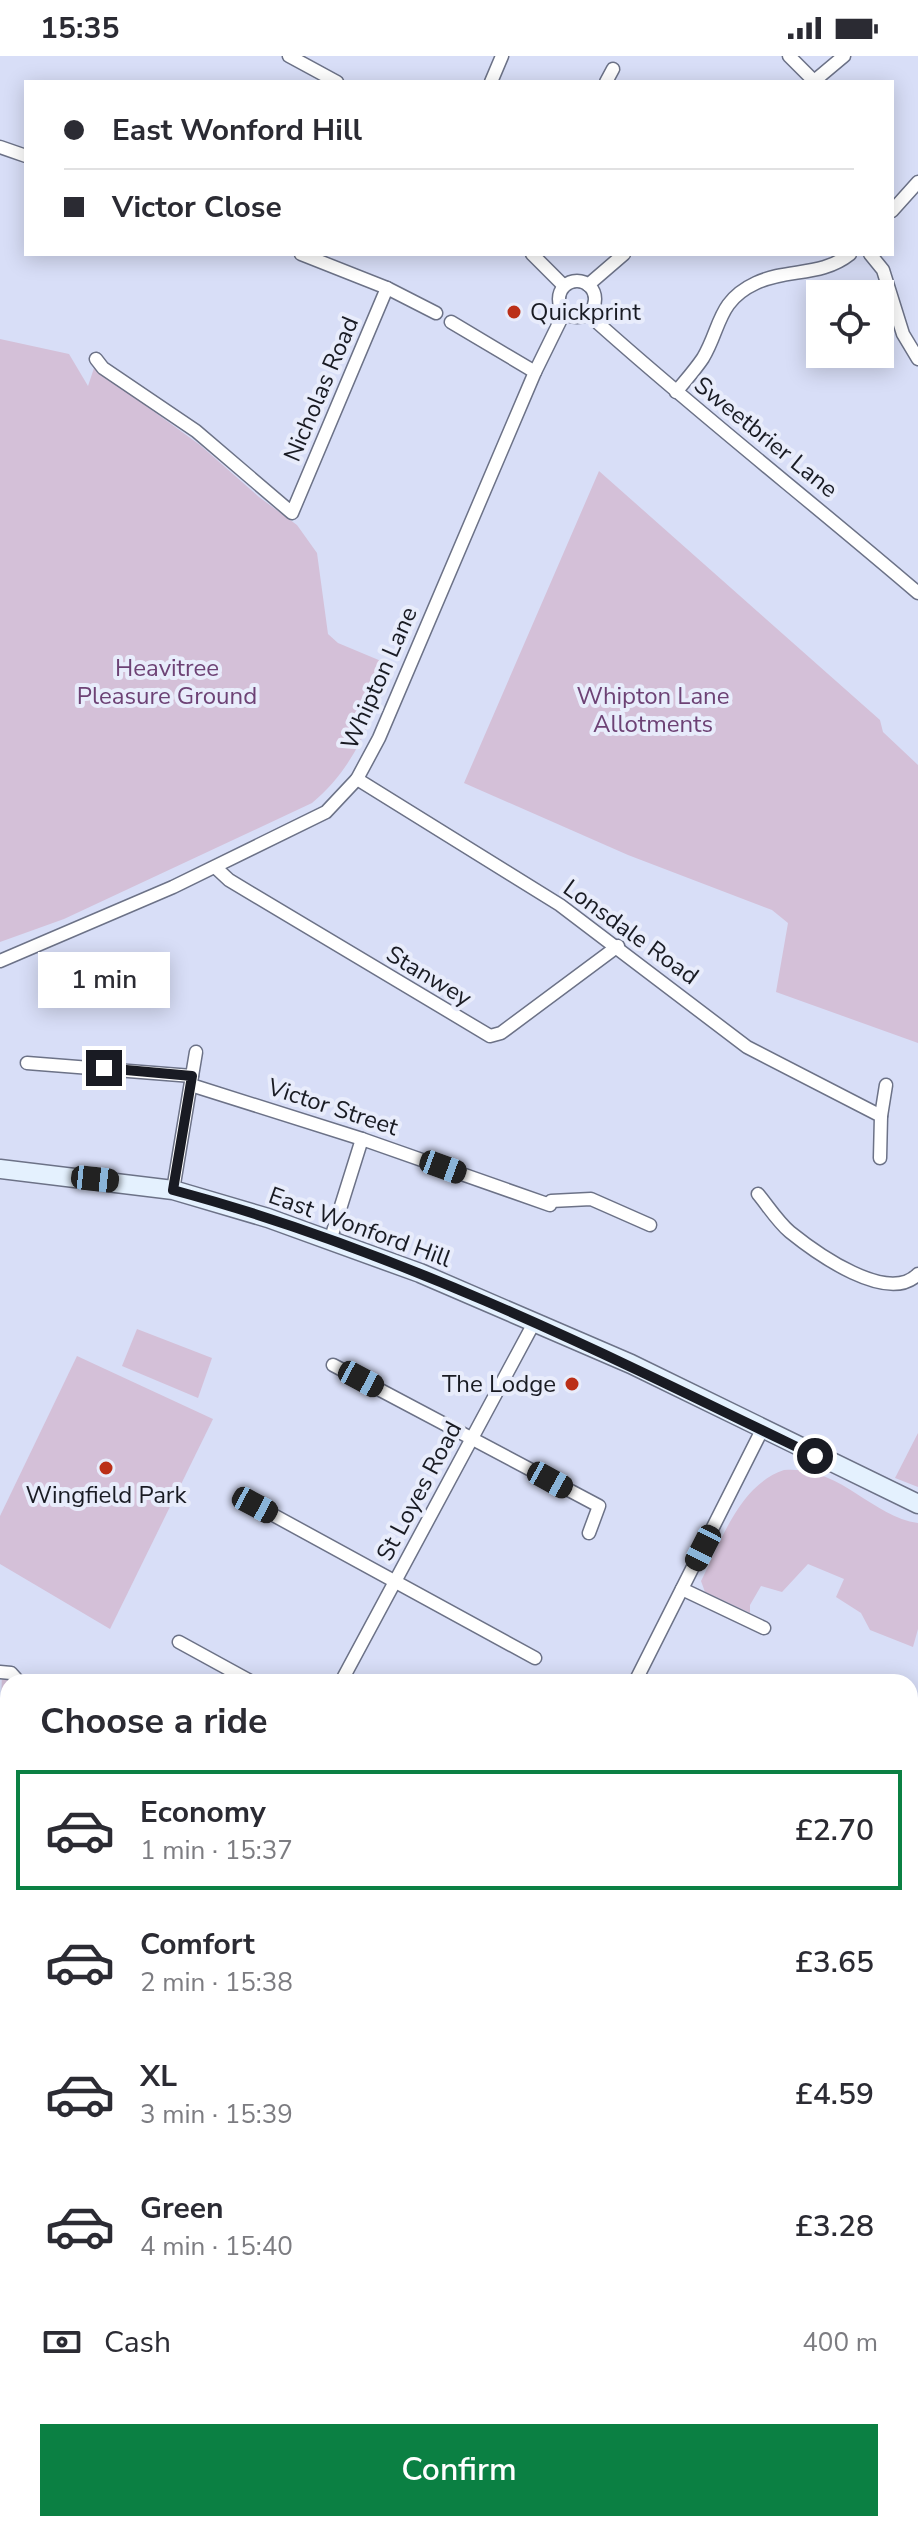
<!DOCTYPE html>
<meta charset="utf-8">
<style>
body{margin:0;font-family:"Nunito Sans",sans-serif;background:#f7f7f7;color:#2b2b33;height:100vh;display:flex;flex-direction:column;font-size:30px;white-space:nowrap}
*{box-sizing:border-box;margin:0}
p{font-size:26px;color:#7c7c81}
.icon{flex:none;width:44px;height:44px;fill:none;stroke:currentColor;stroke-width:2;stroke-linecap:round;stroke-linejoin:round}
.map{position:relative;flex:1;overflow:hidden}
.side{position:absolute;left:0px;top:1618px;width:918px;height:858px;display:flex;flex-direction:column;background:#fff;border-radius:24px 24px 0 0;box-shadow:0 4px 20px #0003}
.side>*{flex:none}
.top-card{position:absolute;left:24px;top:24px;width:870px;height:176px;border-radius:0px;box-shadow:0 4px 20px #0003;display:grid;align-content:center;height:176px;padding:0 40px;background:#fff}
.controls{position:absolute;left:806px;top:224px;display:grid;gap:16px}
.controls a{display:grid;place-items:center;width:88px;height:88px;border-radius:0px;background:#fff;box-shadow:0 4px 20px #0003;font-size:40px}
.end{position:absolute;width:36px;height:36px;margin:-18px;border:10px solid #191b23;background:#fff;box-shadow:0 0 0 4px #fff}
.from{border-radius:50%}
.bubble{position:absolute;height:56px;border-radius:0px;background:#fff;box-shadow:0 4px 20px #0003;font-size:26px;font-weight:600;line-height:56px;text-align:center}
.car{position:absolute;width:24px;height:48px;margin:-24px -12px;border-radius:10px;box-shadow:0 0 6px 2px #0007;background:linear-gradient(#222 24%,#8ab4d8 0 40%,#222 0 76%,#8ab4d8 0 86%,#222 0)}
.top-card b{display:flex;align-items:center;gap:28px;height:76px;font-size:30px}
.top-card b+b{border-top:2px solid #e1e1e2}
.top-card i{width:20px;height:20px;background:#2b2b33}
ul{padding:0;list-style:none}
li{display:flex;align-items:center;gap:24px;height:120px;margin:0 16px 12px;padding:0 24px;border:4px solid transparent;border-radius:0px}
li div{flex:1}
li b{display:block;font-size:30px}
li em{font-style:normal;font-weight:600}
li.active{border-color:#0b8043}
li>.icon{width:72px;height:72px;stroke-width:1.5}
h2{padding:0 40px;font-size:36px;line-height:96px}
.pay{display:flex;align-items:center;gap:20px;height:88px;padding:0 40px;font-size:30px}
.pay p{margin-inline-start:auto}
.button{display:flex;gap:16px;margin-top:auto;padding:16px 40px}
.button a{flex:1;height:92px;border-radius:0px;background:#0b8043;color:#fff;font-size:32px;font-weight:600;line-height:92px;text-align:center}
.status{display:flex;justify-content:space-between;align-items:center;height:56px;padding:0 40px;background:#fff;direction:ltr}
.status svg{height:22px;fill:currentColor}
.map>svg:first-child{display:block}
.green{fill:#d4c0d8}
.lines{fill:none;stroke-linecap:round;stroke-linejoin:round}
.stream{stroke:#739aac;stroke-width:5}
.minor-casing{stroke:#6c7287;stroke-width:15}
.secondary-casing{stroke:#6c7287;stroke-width:21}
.minor{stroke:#fff;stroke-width:12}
.secondary{stroke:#e4f1fe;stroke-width:18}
.route{stroke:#191b23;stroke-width:10}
.poi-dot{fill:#bb2f18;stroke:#e8ecfb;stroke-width:3}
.labels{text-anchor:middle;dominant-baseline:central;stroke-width:8;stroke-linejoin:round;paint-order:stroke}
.poi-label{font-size:24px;fill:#191b23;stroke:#e8ecfb;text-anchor:start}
.street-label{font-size:24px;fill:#191b23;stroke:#e8ecfb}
.park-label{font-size:24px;fill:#6d4275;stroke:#e8ecfb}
</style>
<div class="status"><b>15:35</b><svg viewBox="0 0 49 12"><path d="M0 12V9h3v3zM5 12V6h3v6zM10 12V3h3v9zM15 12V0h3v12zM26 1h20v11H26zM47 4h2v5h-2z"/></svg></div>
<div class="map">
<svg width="918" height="2475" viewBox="0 0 918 2475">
<rect width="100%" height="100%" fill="#d8def7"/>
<!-- green -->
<g class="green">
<path d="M 0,283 L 69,298 L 88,330 L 94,312 L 200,389 L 259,441 L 297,469 L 317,497 L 328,578 L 338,587 L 393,610 C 372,661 356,711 312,747 L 64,863 L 0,886 Z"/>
<path d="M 599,415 L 880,664 L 883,676 L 918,709 L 918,987 L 776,936 L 788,867 L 772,854 L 628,799 L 464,727 Z"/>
<path d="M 137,1273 L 212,1302 L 198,1342 L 122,1310 Z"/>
<path d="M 77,1300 L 213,1363 L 110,1573 L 0,1508 L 0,1460 Z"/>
<path d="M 918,1377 L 918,1431 L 895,1422 Z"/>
<path d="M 784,1414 C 839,1409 871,1460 918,1467 L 918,1573 L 913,1591 L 870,1574 L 861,1557 L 836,1541 L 844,1523 L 808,1508 L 782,1536 L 761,1530 L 750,1549 L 750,1557 L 705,1536 L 701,1525 C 721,1486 739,1429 784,1414 Z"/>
<path d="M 2,1618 L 15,1626 L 8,1626 L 8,1679 L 0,1677 Z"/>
<path d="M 910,2372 L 918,2377 L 918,2442 L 910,2475 L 826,2475 L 829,2468 L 910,2468 Z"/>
<path d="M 301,2468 L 327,2468 L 333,2475 L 291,2475 Z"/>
<path d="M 765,2468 L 817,2468 L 813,2475 L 762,2475 Z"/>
</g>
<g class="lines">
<!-- stream -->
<path class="stream" d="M 819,2475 L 823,2468"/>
<!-- minor casing -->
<g class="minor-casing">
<g id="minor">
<path d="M 289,0 L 337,26"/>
<path d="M 789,0 L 814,25"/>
<path d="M 491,26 L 502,0"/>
<path d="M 606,26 L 613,13"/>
<path d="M 813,26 L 844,0"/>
<path d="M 0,91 L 26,100"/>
<path d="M 892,155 L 918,126"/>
<path d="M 301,198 L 387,232 L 436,257"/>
<path d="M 532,198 L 564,230"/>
<path d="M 870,198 L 883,214 L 903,278 L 918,303"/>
<circle cx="577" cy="243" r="18"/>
<path d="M 588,229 L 624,198"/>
<path d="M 591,256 L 599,268 C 703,361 812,446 918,537"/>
<path d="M 451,266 L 535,316"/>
<path d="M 96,303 L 103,312 L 196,375 L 292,457 L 387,232"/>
<path d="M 676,336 C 685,325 695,314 703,302 C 721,272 717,245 756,227 C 788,212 821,221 850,198"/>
<path d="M 357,723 L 560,849 L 747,991 L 881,1060 L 880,1102"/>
<path d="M 215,811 L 229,824 L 490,980 L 501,977 L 618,890"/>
<path d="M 0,905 L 173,831 L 326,756 L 357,723 L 379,682 L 535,316 L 564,257"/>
<path d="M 27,1007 L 192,1020"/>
<path d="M 191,1029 L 362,1083 L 550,1149"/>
<path d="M 881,1060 L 886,1029"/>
<path d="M 173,1134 L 196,996"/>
<path d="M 758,1138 C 768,1150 778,1166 790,1176 C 816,1197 888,1249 918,1218"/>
<path d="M 551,1145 L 591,1143 L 650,1169"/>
<path d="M 330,1185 L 362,1083"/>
<path d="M 333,1309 L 599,1450 L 589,1477"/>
<path d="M 255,1449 L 535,1602"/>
<path d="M 682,1533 L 764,1572"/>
<path d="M 179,1586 L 252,1626"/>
<path d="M 0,1616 L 11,1617 L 19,1626"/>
<path d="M 341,1626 L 535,1265"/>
<path d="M 635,1626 L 762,1374"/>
<path d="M 0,1687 L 8,1689"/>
<path d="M 0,1854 L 0,1886"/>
<path d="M 910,1908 L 918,1892"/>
<path d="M 910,1943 L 918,1946"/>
<path d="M 0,1989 L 8,2007"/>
<path d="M 0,2059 L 8,2061"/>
<path d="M 0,2226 L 8,2220"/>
<path d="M 0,2354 L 8,2347"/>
<path d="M 910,2357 L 918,2360"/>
<path d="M 0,2412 L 8,2420"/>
<path d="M 263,2468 L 268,2475"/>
<path d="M 336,2468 L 344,2475"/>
<path d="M 5,2475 L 11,2468"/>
<path d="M 279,2475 L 291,2468"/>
<path d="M 574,2475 L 579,2468"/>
</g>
</g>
<!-- secondary casing -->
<g class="secondary-casing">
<path id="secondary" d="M 0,1113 L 173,1134 L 268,1162 L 420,1217 L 631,1308 L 918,1448"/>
</g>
<!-- minor -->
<use href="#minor" class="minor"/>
<!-- secondary -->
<use href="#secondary" class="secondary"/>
</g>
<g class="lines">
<!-- route -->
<path class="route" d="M 104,1012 L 192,1020 L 173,1134 C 398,1194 606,1298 815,1400"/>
</g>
<!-- markers -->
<g class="poi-dot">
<circle cx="514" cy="256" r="8"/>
<circle cx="572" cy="1328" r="8"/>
<circle cx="106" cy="1412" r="8"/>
</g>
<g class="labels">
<!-- poi labels -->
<g class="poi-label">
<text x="530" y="256">Quickprint</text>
<text x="556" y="1328" text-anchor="end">The Lodge</text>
<text x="106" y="1439" text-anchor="middle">Wingfield Park</text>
</g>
<!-- street labels -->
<g class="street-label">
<text transform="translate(321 333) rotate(-67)">Nicholas Road</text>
<text transform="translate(766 381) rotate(39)">Sweetbrier Lane</text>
<text transform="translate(379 622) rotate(-66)">Whipton Lane</text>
<text transform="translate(631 876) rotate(36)">Lonsdale Road</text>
<text transform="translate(429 920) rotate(31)">Stanwey</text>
<text transform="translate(333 1051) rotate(18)">Victor Street</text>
<text transform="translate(360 1171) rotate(20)">East Wonford Hill</text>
<text transform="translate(419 1435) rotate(-62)">St Loyes Road</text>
</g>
<!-- park labels -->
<g class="park-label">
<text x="167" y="612">Heavitree<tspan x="167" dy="28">Pleasure Ground</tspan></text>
<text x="653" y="640">Whipton Lane<tspan x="653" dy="28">Allotments</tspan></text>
</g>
</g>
</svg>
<div class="controls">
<a><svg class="icon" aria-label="locate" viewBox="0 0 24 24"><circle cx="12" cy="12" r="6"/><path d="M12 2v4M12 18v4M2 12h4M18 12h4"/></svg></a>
</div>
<i class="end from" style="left:815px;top:1400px"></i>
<i class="end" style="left:104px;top:1012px"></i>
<div class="bubble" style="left:38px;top:896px;width:132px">1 min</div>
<i class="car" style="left:443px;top:1111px;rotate:110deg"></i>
<i class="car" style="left:95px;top:1123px;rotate:96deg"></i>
<i class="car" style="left:361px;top:1323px;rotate:118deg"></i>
<i class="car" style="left:550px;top:1424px;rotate:119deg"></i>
<i class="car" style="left:255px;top:1449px;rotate:118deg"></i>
<i class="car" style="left:703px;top:1492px;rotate:207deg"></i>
<div class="top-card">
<b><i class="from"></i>East Wonford Hill</b>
<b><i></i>Victor Close</b>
</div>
<section class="side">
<h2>Choose a ride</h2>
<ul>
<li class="active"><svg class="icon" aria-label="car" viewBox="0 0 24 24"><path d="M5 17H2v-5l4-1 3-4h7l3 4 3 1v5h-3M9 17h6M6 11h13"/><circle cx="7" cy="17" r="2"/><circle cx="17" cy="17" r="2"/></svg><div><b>Economy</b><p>1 min · 15:37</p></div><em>£2.70</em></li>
<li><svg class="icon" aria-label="car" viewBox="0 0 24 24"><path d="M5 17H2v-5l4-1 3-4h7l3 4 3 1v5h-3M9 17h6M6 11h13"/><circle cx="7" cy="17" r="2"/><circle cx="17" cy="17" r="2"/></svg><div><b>Comfort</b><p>2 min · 15:38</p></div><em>£3.65</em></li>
<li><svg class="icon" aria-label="car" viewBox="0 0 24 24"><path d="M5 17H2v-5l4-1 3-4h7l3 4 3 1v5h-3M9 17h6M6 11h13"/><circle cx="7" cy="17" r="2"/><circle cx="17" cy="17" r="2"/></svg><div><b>XL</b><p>3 min · 15:39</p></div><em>£4.59</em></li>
<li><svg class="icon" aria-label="car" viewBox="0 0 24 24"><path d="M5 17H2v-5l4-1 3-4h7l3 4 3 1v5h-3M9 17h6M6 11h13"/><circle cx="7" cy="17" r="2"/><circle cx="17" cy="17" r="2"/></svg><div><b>Green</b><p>4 min · 15:40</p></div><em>£3.28</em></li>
</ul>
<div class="pay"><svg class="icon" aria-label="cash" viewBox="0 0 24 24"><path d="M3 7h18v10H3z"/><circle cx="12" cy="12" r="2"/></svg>Cash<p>400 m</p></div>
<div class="button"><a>Confirm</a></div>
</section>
</div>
